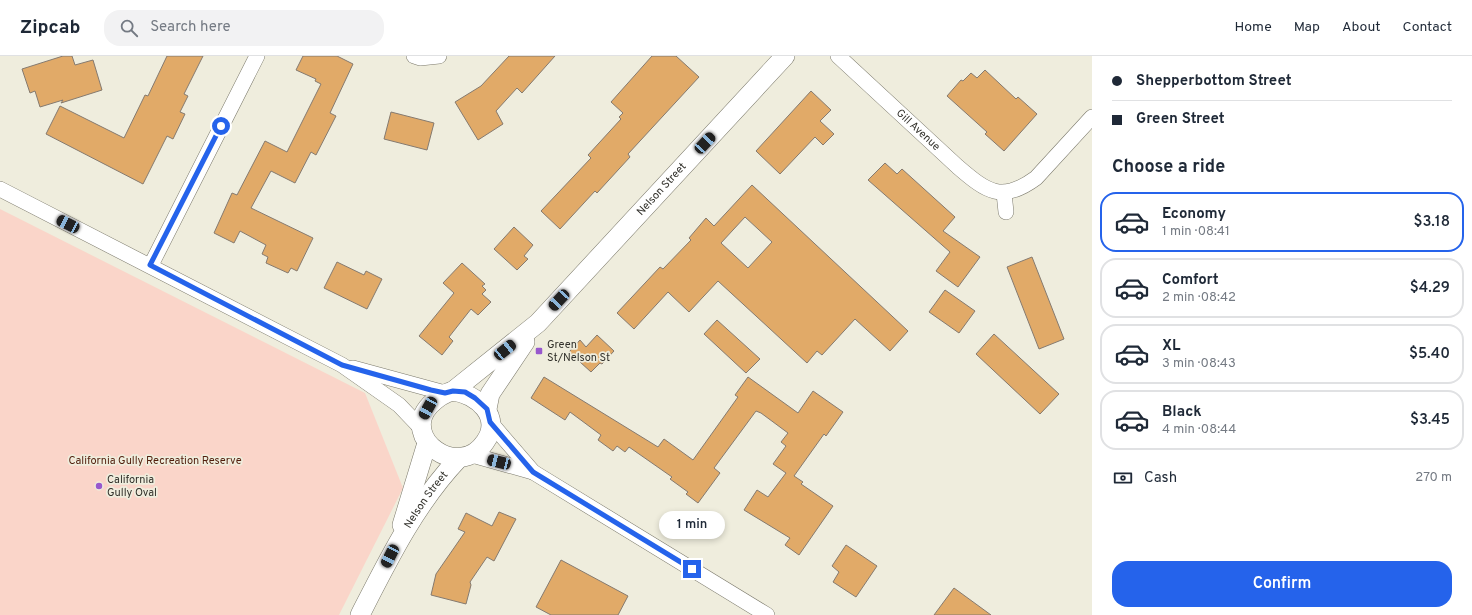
<!DOCTYPE html>
<meta charset="utf-8">
<style>
body{margin:0;font-family:Overpass,sans-serif;background:#f2f2f3;color:#1f2937;height:100vh;display:flex;flex-direction:column;font-size:15px;white-space:nowrap}
*{box-sizing:border-box;margin:0}
p{font-size:13px;color:#747a83}
.icon{flex:none;width:22px;height:22px;fill:none;stroke:currentColor;stroke-width:2;stroke-linecap:round;stroke-linejoin:round}
.map{position:relative;flex:1;overflow:hidden}
.side{display:flex;flex-direction:column;background:#fff;width:380px}
.side>*{flex:none}
.hud{display:grid;align-content:center;height:88px;padding:0 20px;background:#fff}
.end{position:absolute;width:18px;height:18px;margin:-9px;border:5px solid #2563eb;background:#fff;box-shadow:0 0 0 2px #fff}
.from{border-radius:50%}
.bubble{position:absolute;height:28px;border-radius:14px;background:#fff;box-shadow:0 2px 6px #0003;font-size:13px;font-weight:600;line-height:28px;text-align:center}
.car{position:absolute;width:12px;height:24px;margin:-12px -6px;border-radius:5px;box-shadow:0 0 3px 1px #0007;background:linear-gradient(#222 24%,#8ab4d8 0 40%,#222 0 76%,#8ab4d8 0 86%,#222 0)}
.hud b{display:flex;align-items:center;gap:14px;height:38px;font-size:15px}
.hud b+b{border-top:1px solid #e0e1e3}
.hud i{width:10px;height:10px;background:#1f2937}
ul{padding:0;list-style:none}
li{display:flex;align-items:center;gap:12px;height:60px;margin:0 8px 6px;padding:0 12px;border:2px solid #e0e1e3;border-radius:16px}
li div{flex:1}
li b{display:block;font-size:15px}
li em{font-style:normal;font-weight:600}
li.on{border-color:#2563eb}
li>.icon{width:36px;height:36px;stroke-width:1.5}
h2{padding:0 20px;font-size:18px;line-height:48px}
.pay{display:flex;align-items:center;gap:10px;height:44px;padding:0 20px;font-size:15px}
.pay p{margin-inline-start:auto}
.button{display:flex;gap:8px;margin-top:auto;padding:8px 20px}
.button a{flex:1;height:46px;border-radius:16px;background:#2563eb;color:#fff;font-size:16px;font-weight:600;line-height:46px;text-align:center}
header{display:flex;align-items:center;gap:24px;box-sizing:border-box;height:56px;padding:0 20px;background:#fff;border-bottom:1px solid #e0e1e3}
header strong{font-size:19px}
nav{display:flex;gap:22px;margin-inline-start:auto;font-size:14px}
.search{width:280px;height:36px;background:#f2f2f3;display:flex;align-items:center;gap:10px;box-sizing:border-box;padding:0 14px;border-radius:16px;color:#747a83;font-size:15px}
main{display:flex;flex:1;min-height:0}
.map>svg:first-child{display:block}
.green{fill:#fad5c9}
.building{fill:#e1aa68;stroke:#857a6f;fill-rule:evenodd}
.lines{fill:none;stroke-linecap:round;stroke-linejoin:round}
.minor-casing{stroke:#7b796b;stroke-width:16}
.tertiary-casing{stroke:#7b796b;stroke-width:20}
.minor{stroke:#fff;stroke-width:15}
.tertiary{stroke:#fff;stroke-width:19}
.route{stroke:#2563eb;stroke-width:5}
.poi-dot{fill:#9858cd;stroke:#efeddd;stroke-width:1.5}
.labels{text-anchor:middle;dominant-baseline:central;stroke-width:3.5;stroke-linejoin:round;paint-order:stroke}
.street-label{font-size:11px;fill:#32312b;stroke:#efeddd}
.poi-label{font-size:11px;fill:#32312b;stroke:#efeddd;text-anchor:start}
.park-label{font-size:11px;fill:#511e0c;stroke:#efeddd}
</style>
<header>
<strong>Zipcab</strong>
<div class="search"><svg class="icon" aria-label="search" viewBox="0 0 24 24"><circle cx="10" cy="10" r="6"/><path d="M15 15l6 6"/></svg>Search here</div>
<nav><a>Home</a><a>Map</a><a>About</a><a>Contact</a></nav>
</header>
<main>
<div class="map">
<svg width="1092" height="559" viewBox="0 0 1092 559">
<rect width="100%" height="100%" fill="#efeddd"/>
<!-- green -->
<path class="green" d="M 0,153 L 365,337 L 403,432 L 339,559 L 0,559 Z"/>
<!-- building -->
<g class="building">
<path d="M 63,0 L 72,0 L 75,9 L 93,4 L 102,34 L 61,47 L 63,44 L 40,51 L 35,35 L 30,37 L 22,13 Z"/>
<path d="M 167,0 L 203,0 L 184,38 L 188,40 L 180,56 L 185,58 L 173,83 L 167,80 L 143,128 L 46,78 L 60,50 L 124,82 L 145,39 L 148,40 Z"/>
<path d="M 303,0 L 337,0 L 353,8 L 330,57 L 336,60 L 316,99 L 311,96 L 295,127 L 271,115 L 251,152 L 313,182 L 297,215 L 291,212 L 288,217 L 266,207 L 268,201 L 262,198 L 266,189 L 240,175 L 234,187 L 214,177 L 232,137 L 237,139 L 265,85 L 287,96 L 321,28 L 315,25 L 316,23 L 296,14 Z"/>
<path d="M 509,0 L 555,0 L 522,37 L 517,32 L 496,55 L 503,68 L 478,84 L 455,46 L 481,30 Z"/>
<path d="M 652,0 L 676,0 L 699,21 L 628,98 L 630,101 L 597,137 L 595,135 L 560,173 L 541,155 L 591,102 L 588,99 L 621,63 L 619,61 L 623,57 L 611,46 Z"/>
<path d="M 985,14 L 1016,43 L 1018,41 L 1037,58 L 1004,95 L 985,78 L 987,76 L 947,40 L 961,24 L 963,25 L 971,17 L 977,22 Z"/>
<path d="M 811,35 L 831,54 L 820,65 L 834,78 L 823,89 L 815,81 L 780,118 L 756,95 Z"/>
<path d="M 391,56 L 434,67 L 427,94 L 384,83 Z"/>
<path d="M 885,107 L 897,118 L 902,113 L 955,161 L 943,175 L 980,201 L 958,231 L 936,215 L 950,196 L 868,124 Z"/>
<path d="M 752,129 L 908,275 L 890,295 L 855,263 L 822,299 L 817,295 L 807,307 L 718,225 L 689,256 L 668,236 L 634,273 L 617,257 L 660,211 L 663,213 L 691,184 L 689,182 L 706,162 L 714,170 ZM 745,161 L 772,186 L 748,212 L 721,187 Z"/>
<path d="M 514,171 L 533,189 L 524,200 L 528,203 L 517,214 L 494,193 Z"/>
<path d="M 1032,201 L 1064,283 L 1039,293 L 1007,211 Z"/>
<path d="M 337,206 L 364,219 L 366,215 L 382,223 L 367,253 L 324,232 Z"/>
<path d="M 462,207 L 485,228 L 482,230 L 486,234 L 482,238 L 491,246 L 478,259 L 471,253 L 449,281 L 453,285 L 442,299 L 419,280 L 454,237 L 443,227 Z"/>
<path d="M 945,234 L 975,255 L 959,277 L 929,256 Z"/>
<path d="M 717,264 L 760,303 L 746,317 L 704,278 Z"/>
<path d="M 994,278 L 1059,338 L 1040,358 L 976,298 Z"/>
<path d="M 597,279 L 614,295 L 602,308 L 600,307 L 591,316 L 569,296 L 580,284 L 586,291 Z"/>
<path d="M 544,321 L 658,391 L 664,383 L 693,404 L 738,341 L 735,339 L 748,321 L 798,357 L 813,335 L 843,356 L 826,380 L 824,378 L 794,420 L 803,426 L 801,428 L 833,450 L 799,499 L 785,489 L 790,482 L 744,454 L 757,434 L 768,441 L 786,417 L 773,408 L 786,390 L 781,386 L 788,377 L 761,357 L 756,355 L 714,412 L 720,417 L 698,447 L 686,438 L 688,436 L 670,423 L 672,421 L 629,391 L 625,396 L 617,390 L 613,395 L 598,384 L 601,379 L 570,356 L 565,364 L 531,342 Z"/>
<path d="M 499,456 L 516,463 L 494,505 L 487,501 L 470,526 L 471,529 L 466,548 L 431,539 L 436,518 L 465,476 L 458,473 L 466,457 L 492,470 Z"/>
<path d="M 846,489 L 877,510 L 856,541 L 833,526 L 839,516 L 832,510 Z"/>
<path d="M 561,504 L 628,540 L 618,559 L 551,559 L 536,551 Z"/>
<path d="M 954,532 L 991,559 L 934,559 Z"/>
</g>
<g class="lines">
<!-- minor casing -->
<g class="minor-casing">
<g id="minor">
<path d="M 414,0 L 420,2 L 439,0"/>
<path id="s1" d="M 838,0 L 958,111 C 987,136 1002,147 1036,122 L 1092,61"/>
<path d="M 0,133 L 342,309 L 399,349 L 420,371"/>
<path d="M 1004,137 L 1006,156"/>
<path d="M 151,209 L 257,0"/>
<path d="M 353,312 L 445,337"/>
<path d="M 490,366 L 533,416"/>
<path d="M 472,399 L 533,416 L 767,559"/>
</g>
</g>
<!-- tertiary casing -->
<g class="tertiary-casing">
<g id="tertiary">
<path id="s2" d="M 453,335 L 538,267 L 785,0"/>
<path d="M 453,335 C 477,338 503,361 485,386 C 459,425 399,382 430,349 C 437,342 444,337 453,335 Z"/>
<path d="M 487,353 L 490,338 L 525,286"/>
<path d="M 402,469 L 427,387"/>
<path id="s3" d="M 360,559 C 388,504 416,447 459,402"/>
</g>
</g>
<!-- minor -->
<use href="#minor" class="minor"/>
<!-- tertiary -->
<use href="#tertiary" class="tertiary"/>
</g>
<g class="lines">
<!-- route -->
<path class="route" d="M 221,70 L 150,209 L 342,309 L 431,334 L 445,337 L 453,335 L 465,336 L 475,342 L 487,353 L 490,366 L 533,416 L 692,513"/>
</g>
<!-- markers -->
<g class="poi-dot">
<rect x="535" y="291" width="8" height="8" rx="2"/>
<circle cx="99" cy="430" r="4"/>
</g>
<g class="labels">
<!-- street labels -->
<g class="street-label">
<text stroke="none"><textPath href="#s1" startOffset="109">Gill Avenue</textPath></text>
<text stroke="none"><textPath href="#s2" startOffset="291">Nelson Street</textPath></text>
<text stroke="none"><textPath href="#s3" startOffset="133">Nelson Street</textPath></text>
</g>
<!-- poi labels -->
<g class="poi-label">
<text x="547" y="289">Green<tspan x="547" dy="13">St/Nelson St</tspan></text>
<text x="107" y="424">California<tspan x="107" dy="13">Gully Oval</tspan></text>
</g>
<!-- park labels -->
<g class="park-label">
<text x="155" y="405">California Gully Recreation Reserve</text>
</g>
</g>
</svg>
<i class="end from" style="left:221px;top:70px"></i>
<i class="end" style="left:692px;top:513px"></i>
<div class="bubble" style="left:659px;top:455px;width:66px">1 min</div>
<i class="car" style="left:705px;top:87px;rotate:43deg"></i>
<i class="car" style="left:68px;top:168px;rotate:297deg"></i>
<i class="car" style="left:559px;top:244px;rotate:223deg"></i>
<i class="car" style="left:505px;top:294px;rotate:51deg"></i>
<i class="car" style="left:428px;top:352px;rotate:209deg"></i>
<i class="car" style="left:499px;top:406px;rotate:284deg"></i>
<i class="car" style="left:390px;top:500px;rotate:207deg"></i>
</div>
<section class="side">
<div class="hud">
<b><i class="from"></i>Shepperbottom Street</b>
<b><i></i>Green Street</b>
</div>
<h2>Choose a ride</h2>
<ul>
<li class="on"><svg class="icon" aria-label="car" viewBox="0 0 24 24"><path d="M5 17H2v-5l4-1 3-4h7l3 4 3 1v5h-3M9 17h6M6 11h13"/><circle cx="7" cy="17" r="2"/><circle cx="17" cy="17" r="2"/></svg><div><b>Economy</b><p>1 min · 08:41</p></div><em>$3.18</em></li>
<li><svg class="icon" aria-label="car" viewBox="0 0 24 24"><path d="M5 17H2v-5l4-1 3-4h7l3 4 3 1v5h-3M9 17h6M6 11h13"/><circle cx="7" cy="17" r="2"/><circle cx="17" cy="17" r="2"/></svg><div><b>Comfort</b><p>2 min · 08:42</p></div><em>$4.29</em></li>
<li><svg class="icon" aria-label="car" viewBox="0 0 24 24"><path d="M5 17H2v-5l4-1 3-4h7l3 4 3 1v5h-3M9 17h6M6 11h13"/><circle cx="7" cy="17" r="2"/><circle cx="17" cy="17" r="2"/></svg><div><b>XL</b><p>3 min · 08:43</p></div><em>$5.40</em></li>
<li><svg class="icon" aria-label="car" viewBox="0 0 24 24"><path d="M5 17H2v-5l4-1 3-4h7l3 4 3 1v5h-3M9 17h6M6 11h13"/><circle cx="7" cy="17" r="2"/><circle cx="17" cy="17" r="2"/></svg><div><b>Black</b><p>4 min · 08:44</p></div><em>$3.45</em></li>
</ul>
<div class="pay"><svg class="icon" aria-label="cash" viewBox="0 0 24 24"><path d="M3 7h18v10H3z"/><circle cx="12" cy="12" r="2"/></svg>Cash<p>270 m</p></div>
<div class="button"><a>Confirm</a></div>
</section>
</main>
